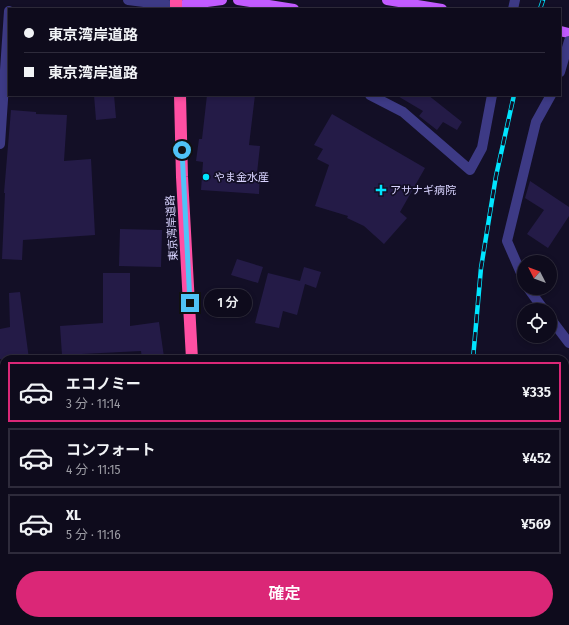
<!DOCTYPE html>
<html lang="ja">
<meta charset="utf-8">
<style>
body{margin:0;font-family:"Fira Sans Condensed","Noto Sans JP",sans-serif;background:#1c1929;color:#f1f3f6;height:100vh;display:flex;flex-direction:column;font-size:15px;white-space:nowrap}
*{box-sizing:border-box;margin:0}
p{font-size:13px;color:#9b9ba3}
.icon{flex:none;width:22px;height:22px;fill:none;stroke:currentColor;stroke-width:2;stroke-linecap:round;stroke-linejoin:round}
.map{position:relative;flex:1;overflow:hidden}
.panel{position:absolute;left:0px;top:355px;width:569px;height:270px;display:flex;flex-direction:column;background:#0e0b1c;border-radius:12px 12px 0 0;box-shadow:0 2px 6px #0003,0 0 0 1px #2e2b3b}
.panel>*{flex:none}
.hud{position:absolute;left:8px;top:8px;width:553px;height:88px;border-radius:0px;box-shadow:0 2px 6px #0003,0 0 0 1px #2e2b3b;display:grid;align-content:center;height:88px;padding:0 16px;background:#0e0b1c}
.needle{width:26px;rotate:312deg}
.buttons{position:absolute;left:517px;top:255px;display:grid;gap:8px}
.buttons a{display:grid;place-items:center;width:40px;height:40px;border-radius:50%;background:#0e0b1c;box-shadow:0 2px 6px #0003,0 0 0 1px #2e2b3b;font-size:20px}
.end{position:absolute;width:18px;height:18px;margin:-9px;border:5px solid #4fc3f7;background:#111;box-shadow:0 0 0 2px #111}
.from{border-radius:50%}
.bubble{position:absolute;height:28px;border-radius:14px;background:#0e0b1c;box-shadow:0 2px 6px #0003,0 0 0 1px #2e2b3b;font-size:13px;font-weight:600;line-height:28px;text-align:center}
.hud b{display:flex;align-items:center;gap:14px;height:38px;font-size:15px}
.hud b+b{border-top:1px solid #2e2b3b}
.hud i{width:10px;height:10px;background:#f1f3f6}
ul{padding:7px 0 0;list-style:none}
li{display:flex;align-items:center;gap:12px;height:60px;margin:0 8px 6px;padding:0 8px;border:2px solid #2e2b3b;border-radius:0px}
li div{flex:1}
li b{display:block;font-size:15px}
li em{font-style:normal;font-weight:600}
li.on{border-color:#db2777}
li>.icon{width:36px;height:36px;stroke-width:1.5}
.action{display:flex;gap:8px;margin-top:auto;padding:8px 16px}
.action a{flex:1;height:46px;border-radius:24px;background:#db2777;color:#fff;font-size:16px;font-weight:600;line-height:46px;text-align:center}
.map>svg:first-child{display:block}
.building{fill:#241b47}
.lines{fill:none;stroke-linecap:round;stroke-linejoin:round}
.minor{stroke:#3d3a85;stroke-width:10}
.major{stroke:#c25bff;stroke-width:10}
.highway{stroke:#ff4fa3;stroke-width:12}
.rail-casing{stroke:#00e5ff;stroke-width:4.5}
.rail{stroke:#130f26;stroke-width:3;stroke-dasharray:9;stroke-linecap:butt}
.minor-bridge{stroke:#3d3a85;stroke-width:10}
.route{stroke:#4fc3f7;stroke-width:5}
.poi-dot{fill:#00e5ff;stroke:#130f26;stroke-width:1.5}
.labels{text-anchor:middle;dominant-baseline:central;stroke-width:3.5;stroke-linejoin:round;paint-order:stroke}
.poi-label{font-size:11px;fill:#d9d4ff;stroke:#130f26;text-anchor:start}
.street-label{font-size:11px;fill:#d9d4ff;stroke:#130f26}
</style>
<div class="map">
<svg width="569" height="625" viewBox="0 0 569 625">
<rect width="100%" height="100%" fill="#130f26"/>
<!-- building -->
<g class="building">
<path d="M 94,95 L 114,95 L 116,118 L 96,120 Z"/>
<path d="M 207,95 L 255,95 L 249,145 L 260,146 L 257,173 L 260,173 L 259,194 L 201,190 L 203,162 L 196,161 L 199,139 L 202,139 Z"/>
<path d="M 396,95 L 428,95 L 462,122 L 457,130 L 443,122 L 437,130 L 419,116 L 423,111 Z"/>
<path d="M 11,110 L 36,112 L 36,114 L 67,115 L 64,161 L 91,159 L 95,235 L 23,240 L 22,260 L 2,259 L 5,193 L 4,193 Z"/>
<path d="M 332,114 L 425,168 L 400,212 L 407,218 L 384,244 L 364,226 L 347,218 L 348,216 L 315,206 L 329,165 L 317,159 L 323,149 L 314,145 Z"/>
<path d="M 530,181 L 569,207 L 569,216 L 548,248 L 527,234 L 544,210 L 525,198 Z"/>
<path d="M 120,229 L 162,230 L 161,267 L 119,266 Z"/>
<path d="M 237,259 L 263,267 L 258,283 L 231,275 Z"/>
<path d="M 304,267 L 321,272 L 316,288 L 305,284 L 297,315 L 283,311 L 279,328 L 255,323 L 268,273 L 300,281 Z"/>
<path d="M 103,273 L 130,273 L 130,326 L 159,322 L 164,357 L 142,359 L 141,351 L 62,355 L 60,326 L 103,323 Z"/>
<path d="M 20,292 L 29,359 L 0,359 L 0,329 L 10,327 L 9,293 Z"/>
</g>
<g class="lines">
<!-- minor -->
<g class="minor">
<path d="M 128,0 L 176,6"/>
<path d="M 513,9 L 515,0"/>
<path d="M 370,95 L 403,112 L 470,170 L 482,148 L 492,95"/>
<path d="M 0,144 L 9,11"/>
<path d="M 524,280 L 507,241 L 536,122 L 551,95"/>
<path d="M 528,288 L 544,310"/>
<path d="M 550,318 L 569,343"/>
<path d="M 0,515 L 4,514"/>
<path d="M 0,621 L 4,621"/>
<path d="M 17,621 L 78,623 L 79,625"/>
<path d="M 221,621 L 239,625"/>
</g>
<!-- major -->
<g class="major">
<path d="M 238,0 L 294,9"/>
<path d="M 387,0 L 442,9"/>
<path d="M 176,6 L 222,0"/>
<path d="M 560,31 L 569,33"/>
</g>
<!-- highway -->
<g class="highway">
<path d="M 176,0 L 176,9"/>
<path d="M 180,95 L 182,177 L 192,359"/>
<path d="M 190,625 L 191,621"/>
</g>
<!-- rail casing -->
<g class="rail-casing">
<g id="rail">
<path d="M 540,9 L 543,0"/>
<path d="M 473,359 L 481,268 L 496,176 L 514,95"/>
<path d="M 448,625 L 449,621"/>
</g>
</g>
<!-- rail -->
<use href="#rail" class="rail"/>
<!-- minor-bridge -->
<path class="minor-bridge" d="M 560,72 L 569,41"/>
</g>
<g class="lines">
<!-- route -->
<path class="route" d="M 182,150 L 190,303"/>
</g>
<!-- markers -->
<g class="poi-dot">
<circle cx="206" cy="177" r="4"/>
<path d="M379 184h4v4h4v4h-4v4h-4v-4h-4v-4h4z"/>
</g>
<g class="labels">
<!-- poi labels -->
<g class="poi-label">
<text x="214" y="177">やま金水産</text>
<text x="390" y="190">アサナギ病院</text>
</g>
<!-- street labels -->
<g class="street-label">
<text transform="translate(172 228) rotate(-93)">東京湾岸道路</text>
</g>
</g>
</svg>
<div class="buttons">
<a><svg class="needle" viewBox="-14 -14 28 28"><path d="M0-13l5 13h-10z" fill="#e53935"/><path d="M0 13l5-13h-10z" fill="#9b9ba3"/></svg></a>
<a><svg class="icon" aria-label="locate" viewBox="0 0 24 24"><circle cx="12" cy="12" r="6"/><path d="M12 2v4M12 18v4M2 12h4M18 12h4"/></svg></a>
</div>
<i class="end from" style="left:182px;top:150px"></i>
<i class="end" style="left:190px;top:303px"></i>
<div class="bubble" style="left:204px;top:289px;width:48px">1 分</div>
<div class="hud">
<b><i class="from"></i>東京湾岸道路</b>
<b><i></i>東京湾岸道路</b>
</div>
<section class="panel">
<ul>
<li class="on"><svg class="icon" aria-label="car" viewBox="0 0 24 24"><path d="M5 17H2v-5l4-1 3-4h7l3 4 3 1v5h-3M9 17h6M6 11h13"/><circle cx="7" cy="17" r="2"/><circle cx="17" cy="17" r="2"/></svg><div><b>エコノミー</b><p>3 分 · 11:14</p></div><em>¥335</em></li>
<li><svg class="icon" aria-label="car" viewBox="0 0 24 24"><path d="M5 17H2v-5l4-1 3-4h7l3 4 3 1v5h-3M9 17h6M6 11h13"/><circle cx="7" cy="17" r="2"/><circle cx="17" cy="17" r="2"/></svg><div><b>コンフォート</b><p>4 分 · 11:15</p></div><em>¥452</em></li>
<li><svg class="icon" aria-label="car" viewBox="0 0 24 24"><path d="M5 17H2v-5l4-1 3-4h7l3 4 3 1v5h-3M9 17h6M6 11h13"/><circle cx="7" cy="17" r="2"/><circle cx="17" cy="17" r="2"/></svg><div><b>XL</b><p>5 分 · 11:16</p></div><em>¥569</em></li>
</ul>
<div class="action"><a>確定</a></div>
</section>
</div>
